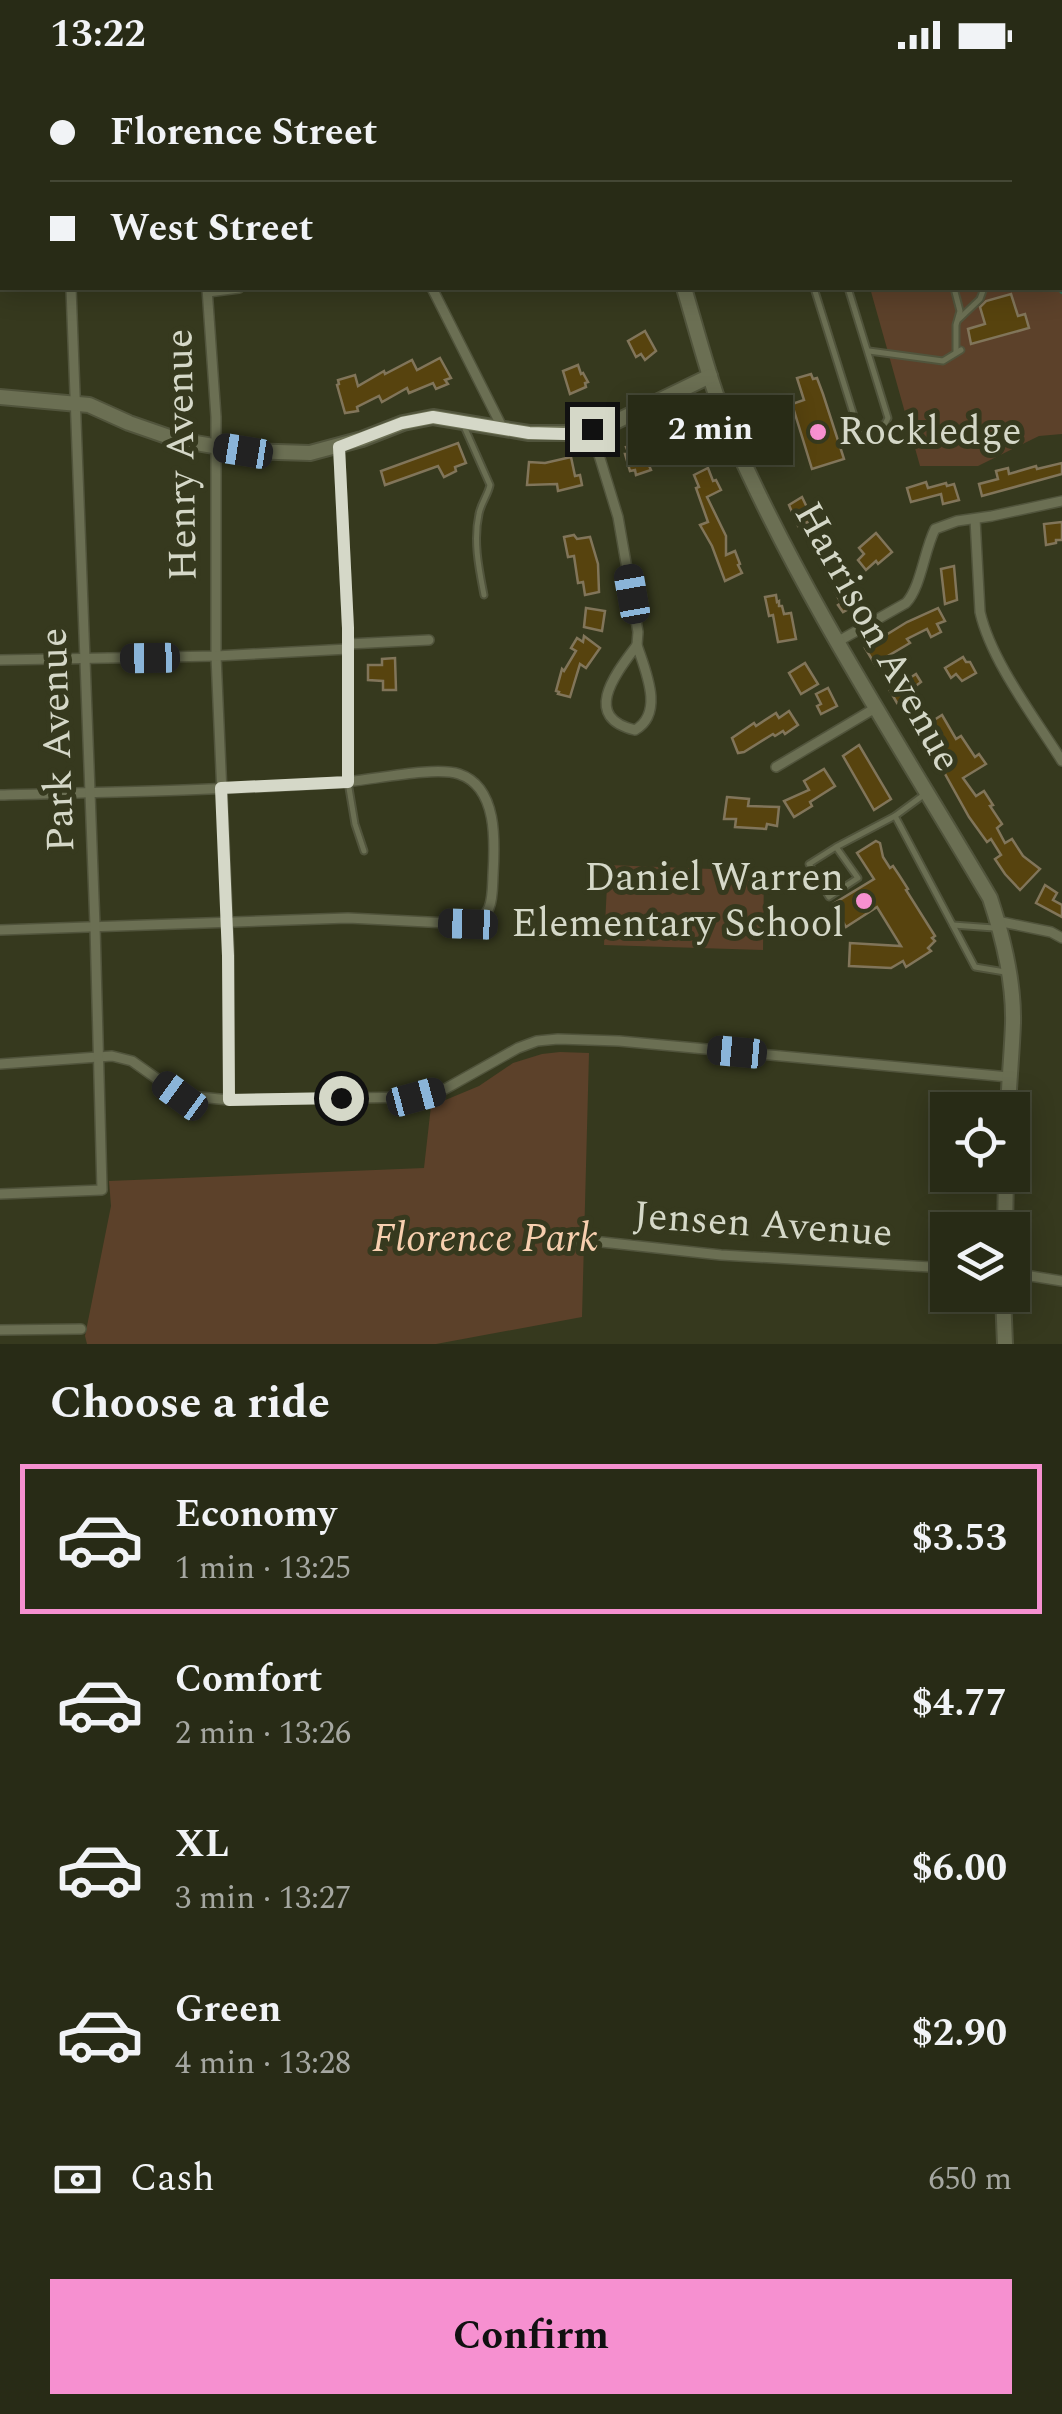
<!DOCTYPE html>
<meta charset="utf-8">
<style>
body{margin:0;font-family:Spectral,serif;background:#30331f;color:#f1f3f6;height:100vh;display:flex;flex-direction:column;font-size:38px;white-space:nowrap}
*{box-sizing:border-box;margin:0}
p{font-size:32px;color:#a5a7a1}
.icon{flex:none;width:55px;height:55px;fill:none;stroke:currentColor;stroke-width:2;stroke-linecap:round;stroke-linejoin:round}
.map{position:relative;height:1274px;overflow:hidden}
.sheet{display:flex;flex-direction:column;background:#282b16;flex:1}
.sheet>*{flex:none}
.guide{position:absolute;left:0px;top:0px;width:1062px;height:220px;box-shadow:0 5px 25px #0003,0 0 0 2px #444735;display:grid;align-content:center;height:220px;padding:0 50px;background:#282b16}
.fabs{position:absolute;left:930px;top:1022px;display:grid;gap:20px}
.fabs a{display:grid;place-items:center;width:100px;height:100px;border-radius:0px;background:#282b16;box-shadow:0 5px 25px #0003,0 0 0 2px #444735;font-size:50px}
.end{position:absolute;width:45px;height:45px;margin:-22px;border:12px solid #d5d8c8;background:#111;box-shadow:0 0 0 5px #111}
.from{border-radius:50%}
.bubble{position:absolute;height:70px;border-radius:0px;background:#282b16;box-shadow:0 5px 25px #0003,0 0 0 2px #444735;font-size:32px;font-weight:700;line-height:70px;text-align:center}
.car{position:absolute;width:30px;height:60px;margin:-30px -15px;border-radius:12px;box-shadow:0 0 8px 2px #0007;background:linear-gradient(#222 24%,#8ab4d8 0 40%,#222 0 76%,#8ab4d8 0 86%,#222 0)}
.guide b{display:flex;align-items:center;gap:35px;height:95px;font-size:38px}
.guide b+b{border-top:2px solid #444735}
.guide i{width:25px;height:25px;background:#f1f3f6}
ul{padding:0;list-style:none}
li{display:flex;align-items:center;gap:30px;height:150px;margin:0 20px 15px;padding:0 30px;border:5px solid transparent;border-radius:0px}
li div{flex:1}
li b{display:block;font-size:38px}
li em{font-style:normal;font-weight:700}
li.on{border-color:#f690d0}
li>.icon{width:90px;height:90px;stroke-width:1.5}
h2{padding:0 50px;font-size:45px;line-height:120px}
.pay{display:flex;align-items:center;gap:25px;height:110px;padding:0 50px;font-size:38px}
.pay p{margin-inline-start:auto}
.button{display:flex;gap:20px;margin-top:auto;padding:20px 50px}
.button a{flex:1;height:115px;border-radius:0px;background:#f690d0;color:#111;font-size:40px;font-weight:700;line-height:115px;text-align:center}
.status{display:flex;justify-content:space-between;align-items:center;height:70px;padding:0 50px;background:#282b16;direction:ltr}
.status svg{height:28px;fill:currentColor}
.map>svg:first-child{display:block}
.green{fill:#5c412a}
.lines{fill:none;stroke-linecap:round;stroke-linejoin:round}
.stream{stroke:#2c6851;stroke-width:4}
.building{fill:#57430e;stroke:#81755a;stroke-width:2.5}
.lane-casing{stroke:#51543c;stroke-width:9}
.street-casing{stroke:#51543c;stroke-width:12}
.secondary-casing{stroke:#51543c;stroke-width:18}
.lane{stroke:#6b6f53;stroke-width:5}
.street{stroke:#6b6f53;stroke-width:9}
.secondary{stroke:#6b6f53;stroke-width:14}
.route{stroke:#d5d8c8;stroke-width:12}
.poi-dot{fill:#f690d0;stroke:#36391e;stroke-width:4}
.labels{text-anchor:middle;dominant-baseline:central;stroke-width:10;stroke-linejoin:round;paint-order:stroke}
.poi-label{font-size:40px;fill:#d5d8c8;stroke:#36391e;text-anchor:start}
.street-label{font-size:40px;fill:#d5d8c8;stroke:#36391e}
.park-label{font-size:40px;font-style:italic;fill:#f7cfaf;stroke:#36391e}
</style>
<div class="status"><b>13:22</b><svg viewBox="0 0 49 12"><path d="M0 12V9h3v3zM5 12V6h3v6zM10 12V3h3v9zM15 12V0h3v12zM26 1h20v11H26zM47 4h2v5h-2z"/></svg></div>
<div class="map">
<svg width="1062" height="1274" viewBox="0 0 1062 1274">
<rect width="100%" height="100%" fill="#36391e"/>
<!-- green -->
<g class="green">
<path d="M 478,0 L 766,0 L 765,2 L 469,2 Z"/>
<path d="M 1060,146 L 1062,148 L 1062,364 L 1039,366 L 978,396 L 920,396 L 870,218 L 1060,218 Z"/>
<path d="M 608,795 L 764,801 L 763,880 L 604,875 Z"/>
<path d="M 560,982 L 589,983 L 582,1247 L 436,1274 L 87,1274 L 85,1266 L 111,1136 L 109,1111 L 424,1098 L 431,1036 L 479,1016 L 513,993 L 542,984 Z"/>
</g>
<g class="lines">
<!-- stream -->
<g class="stream">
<path d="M 965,0 L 967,2"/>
<path d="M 1058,218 L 1062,222"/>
</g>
</g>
<!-- building -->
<g class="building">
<path d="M 1011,224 L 1018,246 L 1025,244 L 1029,258 L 971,274 L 968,259 L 985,254 L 980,237 L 986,231 Z"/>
<path d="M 645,261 L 656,281 L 645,290 L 641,284 L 636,287 L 628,271 Z"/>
<path d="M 440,288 L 451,308 L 445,310 L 448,314 L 436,319 L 433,313 L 409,323 L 407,318 L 382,332 L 379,326 L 357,337 L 358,341 L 345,343 L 337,315 L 339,314 L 338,310 L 355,305 L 358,316 L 384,301 L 385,304 L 412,290 L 417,300 Z"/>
<path d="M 578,295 L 581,304 L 583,303 L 588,312 L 585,313 L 586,317 L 570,324 L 563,301 Z"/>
<path d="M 811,304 L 813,309 L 817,308 L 823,324 L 844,389 L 812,399 L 792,334 L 804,330 L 797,308 Z"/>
<path d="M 687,353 L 694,364 L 697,363 L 703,375 L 680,385 L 671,360 Z"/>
<path d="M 458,373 L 466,393 L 455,397 L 456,401 L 444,407 L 438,396 L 385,415 L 381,401 Z"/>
<path d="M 639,373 L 651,400 L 636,405 L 635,400 L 630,401 L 625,384 L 629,384 L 626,377 Z"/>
<path d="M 571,387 L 575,406 L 580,405 L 582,415 L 558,421 L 557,414 L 527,415 L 529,392 L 545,393 Z"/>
<path d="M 1062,393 L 1062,404 L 982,426 L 979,414 L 998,409 L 996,401 L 1008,398 L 1009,404 L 1036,396 L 1037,399 Z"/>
<path d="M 708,398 L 713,411 L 716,410 L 721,420 L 707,427 L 726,466 L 726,485 L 735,481 L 740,494 L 738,495 L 742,503 L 725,511 L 712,476 L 700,455 L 708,452 L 696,418 L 699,417 L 694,405 Z"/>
<path d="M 926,412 L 928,418 L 946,413 L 947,416 L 954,414 L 959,430 L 943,434 L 941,424 L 911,432 L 907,418 Z"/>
<path d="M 802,427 L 813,450 L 798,456 L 789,435 Z"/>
<path d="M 1062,452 L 1062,470 L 1056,470 L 1056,473 L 1046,475 L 1044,454 Z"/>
<path d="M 821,463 L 832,482 L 818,490 L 808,470 Z"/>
<path d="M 876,463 L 892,482 L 878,494 L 876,491 L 866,500 L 858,490 L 864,484 L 859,478 Z"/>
<path d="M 574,465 L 577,469 L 590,467 L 598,494 L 599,522 L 585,525 L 583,512 L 578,513 L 574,486 L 568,487 L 564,467 Z"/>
<path d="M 954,496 L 957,530 L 945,534 L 941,499 Z"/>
<path d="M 848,514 L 851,519 L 853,517 L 860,528 L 852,532 L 854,536 L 843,542 L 838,535 L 841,533 L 835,522 Z"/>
<path d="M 776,525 L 777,532 L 779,531 L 779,536 L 782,536 L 784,544 L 791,543 L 796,569 L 778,572 L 773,545 L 769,546 L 765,527 Z"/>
<path d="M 586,538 L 605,541 L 602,561 L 584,557 Z"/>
<path d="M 938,538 L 945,551 L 937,554 L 941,562 L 931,567 L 927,559 L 907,569 L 910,573 L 888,586 L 890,589 L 876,596 L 865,578 L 907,552 Z"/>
<path d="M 584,566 L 600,578 L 586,598 L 580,594 L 570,627 L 558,624 L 559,622 L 556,621 L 562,599 L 564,601 L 576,581 L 571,578 L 577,568 L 583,572 Z"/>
<path d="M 963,587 L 966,592 L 970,592 L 976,603 L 962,611 L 956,604 L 951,608 L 945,598 Z"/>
<path d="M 395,588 L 396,620 L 383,620 L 383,611 L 368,610 L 368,595 L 382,595 L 382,589 Z"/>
<path d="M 805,593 L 818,614 L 801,624 L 789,603 Z"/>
<path d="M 916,604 L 921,612 L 909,621 L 911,625 L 897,633 L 890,621 Z"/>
<path d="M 828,618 L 837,636 L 821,644 L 817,636 L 821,634 L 816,624 Z"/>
<path d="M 789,641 L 798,655 L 785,664 L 783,661 L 775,666 L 773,664 L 744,682 L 738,683 L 732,668 L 754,653 L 756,656 L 776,643 L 779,648 Z"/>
<path d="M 942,645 L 956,669 L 961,666 L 975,687 L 979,684 L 986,694 L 963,708 L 976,726 L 984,721 L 993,735 L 990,736 L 1002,754 L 997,758 L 1005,773 L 1012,769 L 1023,786 L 1040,799 L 1020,820 L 1005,804 L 995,789 L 1001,785 L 991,769 L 987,772 L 969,747 L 920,659 Z"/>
<path d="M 859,675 L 891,729 L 874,740 L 843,686 Z"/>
<path d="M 824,699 L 835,716 L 810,732 L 812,736 L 794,747 L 784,731 L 809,720 L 804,711 Z"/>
<path d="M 727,727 L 749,729 L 748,736 L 779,737 L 777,756 L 767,754 L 766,759 L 735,757 L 736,749 L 724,749 Z"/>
<path d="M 876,771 L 880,773 L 883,787 L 890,798 L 893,796 L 899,805 L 908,819 L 906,820 L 935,866 L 932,868 L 935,871 L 928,878 L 931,881 L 906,897 L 903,891 L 891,898 L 849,896 L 850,873 L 901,876 L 877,837 L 846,857 L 833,834 L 874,809 L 857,783 Z"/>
<path d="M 1045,815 L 1057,823 L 1053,830 L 1062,835 L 1062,847 L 1036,833 Z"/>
</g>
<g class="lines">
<!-- lane casing -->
<g class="lane-casing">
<g id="lane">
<path d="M 1007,0 L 1008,2"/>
<path d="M 1060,104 L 1062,108"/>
<path d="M 814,218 L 859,362 L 885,354 L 888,348 L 848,218"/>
<path d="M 954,218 L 960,241 L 956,255 L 956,281"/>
<path d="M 959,249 L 980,229 L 984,218"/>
<path d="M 869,281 L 943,291 L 961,280"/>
<circle cx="765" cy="355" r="12"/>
<path d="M 463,354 L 490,415 C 488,425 481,433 479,444 C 473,471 479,499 484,525"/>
<path d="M 859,362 L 862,374"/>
<path d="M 348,712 L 355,754 L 364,781"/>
<path d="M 925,724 L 895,746 L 975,897 L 1005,902"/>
<path d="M 836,777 L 809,794 L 829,827 L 858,808 L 836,777 L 895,746"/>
<path d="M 953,855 L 994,858"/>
</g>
</g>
<!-- street casing -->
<g class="street-casing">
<g id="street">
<path d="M 63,0 L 63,2"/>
<path d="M 195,0 L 195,2"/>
<path d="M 328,0 L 328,2"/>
<path d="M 879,0 L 881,2"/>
<path d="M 842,2 L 844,0"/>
<path d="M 0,97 L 2,97"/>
<path d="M 207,218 L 216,347 L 216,586 L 229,886 L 229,1030"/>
<path d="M 432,218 L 502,357"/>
<path d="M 208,222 L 239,218"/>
<path d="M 591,359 L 618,447 L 638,562 L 637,575"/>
<path d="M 339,377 L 348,558 L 348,712"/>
<path d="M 975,449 L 980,542 C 991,591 1035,648 1062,691"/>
<path d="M 837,572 L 906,533 C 921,517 924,481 935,459 L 957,451 L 992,446 L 1062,431"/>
<path d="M 348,574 L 429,570"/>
<path d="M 637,575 C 645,600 665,643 635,660 C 580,647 617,602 637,575 Z"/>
<path d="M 0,590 L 216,586 L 348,579"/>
<path d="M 776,697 L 877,637"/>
<path d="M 0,725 C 115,722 230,720 344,712 C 372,710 435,696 459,704 C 498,717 495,772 493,805 C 492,828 494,847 468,854 L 348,848 L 0,860"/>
<path d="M 997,851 L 1051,862 L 1062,868"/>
<path d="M 0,994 L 112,986 L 132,991 L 180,1025 L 229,1030 L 416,1027 L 445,1019 L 518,978 L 537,971 L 558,969 L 619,971 L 1009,1007"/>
<path d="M 0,1124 L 102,1120 L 95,856 L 71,218"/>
<path d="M 574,1169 L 721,1185 L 948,1198"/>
<path d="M 1012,1203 L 1062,1211"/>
<path d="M 0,1260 L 81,1259"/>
</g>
</g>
<!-- secondary casing -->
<g class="secondary-casing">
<g id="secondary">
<path d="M 599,0 L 600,2"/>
<path d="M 684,218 C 699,268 712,321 733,369 C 804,530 901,677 990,828 C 1003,867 1014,911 1013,953 C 1012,982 1009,1011 1008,1040"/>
<path d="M 0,327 L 89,335 L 129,353 L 178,370 L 243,381 L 310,383 L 362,369 L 403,353 L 433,347 L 529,363 L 565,363 L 591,359 L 613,353 L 710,306"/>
<path d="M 1005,1160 L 1006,1105"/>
<path d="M 1003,1225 L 1005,1274"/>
</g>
</g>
<!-- lane -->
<use href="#lane" class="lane"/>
<!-- street -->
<use href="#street" class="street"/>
<!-- secondary -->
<use href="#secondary" class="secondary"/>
</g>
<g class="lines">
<!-- route -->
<path class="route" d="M 341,1028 L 229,1030 L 228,886 L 221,718 L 348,712 L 348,558 L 339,377 L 402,353 L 433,347 L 529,363 L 565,364 L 592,359"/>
</g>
<!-- markers -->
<g class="poi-dot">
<circle cx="818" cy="362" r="10"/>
<circle cx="864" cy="831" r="10"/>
</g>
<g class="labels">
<!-- poi labels -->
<g class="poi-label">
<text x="838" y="362">Rockledge</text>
<text x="844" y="808" text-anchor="end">Daniel Warren<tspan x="844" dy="46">Elementary School</tspan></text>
</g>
<!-- street labels -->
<g class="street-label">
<text transform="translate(182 385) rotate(-91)">Henry Avenue</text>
<text transform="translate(877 567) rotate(61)">Harrison Avenue</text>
<text transform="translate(58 670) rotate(-92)">Park Avenue</text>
<text transform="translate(763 1155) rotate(4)">Jensen Avenue</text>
</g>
<!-- park labels -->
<g class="park-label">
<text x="485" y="1169">Florence Park</text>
</g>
</g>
</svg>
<div class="fabs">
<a><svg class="icon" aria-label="locate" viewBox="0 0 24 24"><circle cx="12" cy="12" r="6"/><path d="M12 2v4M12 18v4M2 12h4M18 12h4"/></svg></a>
<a><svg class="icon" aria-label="layers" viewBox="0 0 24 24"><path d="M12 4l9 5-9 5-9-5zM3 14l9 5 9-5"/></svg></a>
</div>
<i class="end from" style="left:341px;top:1028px"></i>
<i class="end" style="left:592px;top:359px"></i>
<div class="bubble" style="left:628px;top:325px;width:165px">2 min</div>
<i class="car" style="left:243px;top:381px;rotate:279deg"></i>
<i class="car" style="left:632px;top:524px;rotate:350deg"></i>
<i class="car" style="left:150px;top:588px;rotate:269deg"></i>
<i class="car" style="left:468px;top:854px;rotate:272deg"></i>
<i class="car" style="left:737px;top:982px;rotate:275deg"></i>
<i class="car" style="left:180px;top:1026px;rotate:306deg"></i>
<i class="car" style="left:416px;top:1027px;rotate:75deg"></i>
<div class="guide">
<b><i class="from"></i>Florence Street</b>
<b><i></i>West Street</b>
</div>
</div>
<section class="sheet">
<h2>Choose a ride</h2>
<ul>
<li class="on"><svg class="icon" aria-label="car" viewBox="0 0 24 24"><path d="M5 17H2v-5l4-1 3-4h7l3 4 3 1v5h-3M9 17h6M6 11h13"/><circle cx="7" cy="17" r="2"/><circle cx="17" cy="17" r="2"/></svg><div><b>Economy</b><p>1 min · 13:25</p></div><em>$3.53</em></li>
<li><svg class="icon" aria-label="car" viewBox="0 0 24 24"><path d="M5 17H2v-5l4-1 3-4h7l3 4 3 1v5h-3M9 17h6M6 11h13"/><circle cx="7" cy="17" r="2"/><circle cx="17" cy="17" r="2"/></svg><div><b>Comfort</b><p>2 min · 13:26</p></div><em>$4.77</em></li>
<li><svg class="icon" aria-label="car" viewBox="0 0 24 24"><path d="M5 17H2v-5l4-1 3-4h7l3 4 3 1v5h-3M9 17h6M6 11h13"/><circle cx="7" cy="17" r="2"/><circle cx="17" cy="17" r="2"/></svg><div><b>XL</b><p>3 min · 13:27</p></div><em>$6.00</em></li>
<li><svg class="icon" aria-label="car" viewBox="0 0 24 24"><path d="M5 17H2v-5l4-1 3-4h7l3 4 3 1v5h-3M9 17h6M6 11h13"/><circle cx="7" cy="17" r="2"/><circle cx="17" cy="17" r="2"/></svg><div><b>Green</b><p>4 min · 13:28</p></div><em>$2.90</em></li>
</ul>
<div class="pay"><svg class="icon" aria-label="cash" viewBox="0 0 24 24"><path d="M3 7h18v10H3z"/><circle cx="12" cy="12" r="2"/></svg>Cash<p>650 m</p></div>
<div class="button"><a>Confirm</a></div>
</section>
